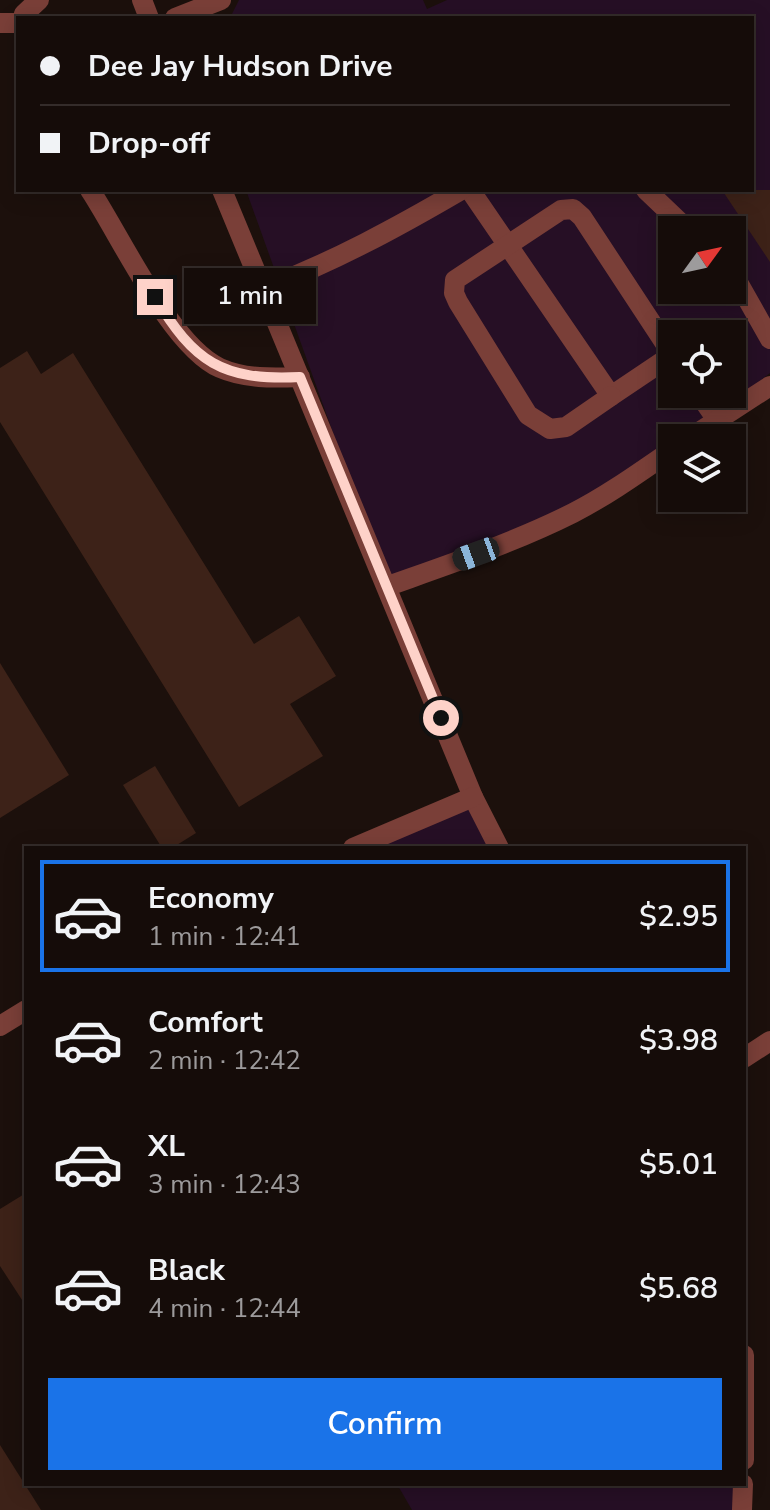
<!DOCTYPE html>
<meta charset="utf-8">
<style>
body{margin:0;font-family:"Nunito Sans",sans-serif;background:#1e1512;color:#f1f3f6;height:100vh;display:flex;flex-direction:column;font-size:30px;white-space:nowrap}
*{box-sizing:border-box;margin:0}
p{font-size:26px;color:#9d9b9c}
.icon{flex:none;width:44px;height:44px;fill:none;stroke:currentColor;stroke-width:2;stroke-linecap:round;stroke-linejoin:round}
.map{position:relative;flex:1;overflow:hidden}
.details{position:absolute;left:24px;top:846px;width:722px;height:640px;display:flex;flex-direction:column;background:#150c09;border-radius:0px;box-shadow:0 4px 20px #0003,0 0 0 2px #342c2a}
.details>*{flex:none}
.top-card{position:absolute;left:16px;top:16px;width:738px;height:176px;border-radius:0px;box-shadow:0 4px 20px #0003,0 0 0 2px #342c2a;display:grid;align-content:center;height:176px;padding:0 24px;background:#150c09}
.needle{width:52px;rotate:57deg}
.tools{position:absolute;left:658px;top:216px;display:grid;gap:16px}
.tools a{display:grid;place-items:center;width:88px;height:88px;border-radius:0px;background:#150c09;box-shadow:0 4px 20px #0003,0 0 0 2px #342c2a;font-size:40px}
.end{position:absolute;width:36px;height:36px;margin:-18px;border:10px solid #fed2c9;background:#111;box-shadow:0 0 0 4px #111}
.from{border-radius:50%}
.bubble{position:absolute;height:56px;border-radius:0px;background:#150c09;box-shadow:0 4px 20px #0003,0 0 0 2px #342c2a;font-size:26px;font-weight:600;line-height:56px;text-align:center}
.car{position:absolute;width:24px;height:48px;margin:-24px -12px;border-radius:10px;box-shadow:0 0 6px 2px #0007;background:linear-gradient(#222 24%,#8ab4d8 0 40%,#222 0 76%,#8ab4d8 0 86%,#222 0)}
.top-card b{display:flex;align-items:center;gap:28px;height:76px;font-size:30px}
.top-card b+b{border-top:2px solid #342c2a}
.top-card i{width:20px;height:20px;background:#f1f3f6}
ul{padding:14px 0 0;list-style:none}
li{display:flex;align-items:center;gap:24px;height:112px;margin:0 16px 12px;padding:0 8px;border:4px solid transparent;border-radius:0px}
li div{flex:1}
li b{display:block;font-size:30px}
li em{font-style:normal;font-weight:600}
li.active{border-color:#1a73e8}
li>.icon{width:72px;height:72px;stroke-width:1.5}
.cta{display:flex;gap:16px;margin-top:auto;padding:16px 24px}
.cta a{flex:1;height:92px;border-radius:0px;background:#1a73e8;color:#fff;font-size:32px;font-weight:600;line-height:92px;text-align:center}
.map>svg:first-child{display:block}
.green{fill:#260f25;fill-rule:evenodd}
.building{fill:#3d2218}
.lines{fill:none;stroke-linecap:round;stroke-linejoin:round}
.minor{stroke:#7a3f38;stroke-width:20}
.route{stroke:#fed2c9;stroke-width:10}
</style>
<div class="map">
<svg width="770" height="1510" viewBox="0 0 770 1510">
<rect width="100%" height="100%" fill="#1c100c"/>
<!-- green -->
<g class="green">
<path d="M 239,0 L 423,0 L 427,9 L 447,0 L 770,0 L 770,373 L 687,438 L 672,438 L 672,450 L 615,489 L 388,586 L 246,190 L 752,190 L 752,18 L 230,18 ZM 672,230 L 732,230 L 732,290 L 672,290 ZM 672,334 L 732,334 L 732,394 L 672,394 Z"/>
<path d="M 473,797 L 499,848 L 353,848 Z"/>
<path d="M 397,1484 L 743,1484 L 742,1510 L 412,1510 Z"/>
</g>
<!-- building -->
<g class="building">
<path d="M 722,190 L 770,190 L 770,262 Z"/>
<path d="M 27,351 L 41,374 L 73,353 L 254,644 L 299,616 L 336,676 L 290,704 L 323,756 L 239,807 L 0,422 L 0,368 Z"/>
<path d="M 0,663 L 69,775 L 0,818 Z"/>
<path d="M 155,766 L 196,833 L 172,848 L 162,848 L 123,785 Z"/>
<path d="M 26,1193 L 26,1306 L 0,1266 L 0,1209 Z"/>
<path d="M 0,1445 L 41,1510 L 0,1510 Z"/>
</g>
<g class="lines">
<!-- minor -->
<g class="minor">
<path d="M 142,0 L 149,18"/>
<path d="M 23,18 L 24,14 L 39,0"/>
<path d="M 175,18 L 221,0"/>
<path d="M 0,23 L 18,23"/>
<path d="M 90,190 C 121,237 171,346 220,368 C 245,379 273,378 300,377"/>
<path d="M 222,190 L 473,797 L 499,848"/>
<path d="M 470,190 L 611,396 L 672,355"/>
<path d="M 646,190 L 688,230"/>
<path d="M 732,277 L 740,286 L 770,339"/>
<path d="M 265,288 C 335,261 396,228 461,190"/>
<path d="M 699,394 L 717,420"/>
<path d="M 611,396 L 566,427 L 550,429 L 528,415 L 458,302 L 454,293 L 455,280 L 561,210 L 573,209 L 582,217 L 672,354"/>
<path d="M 690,438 L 770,386"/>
<path d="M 388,586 C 450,564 513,543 573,513 C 608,495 640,472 672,450"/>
<path d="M 353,848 L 473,797"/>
<path d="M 0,1026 L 26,1010"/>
<path d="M 744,1058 L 770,1041"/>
<path d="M 744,1355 L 744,1460"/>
<path d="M 742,1510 L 743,1484"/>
</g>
</g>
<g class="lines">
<!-- route -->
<path class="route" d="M 155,297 C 194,362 222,381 300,377 L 441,718"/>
</g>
</svg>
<div class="tools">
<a><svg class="needle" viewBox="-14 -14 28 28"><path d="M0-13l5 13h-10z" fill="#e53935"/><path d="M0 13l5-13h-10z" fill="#9d9b9c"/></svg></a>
<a><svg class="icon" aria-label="locate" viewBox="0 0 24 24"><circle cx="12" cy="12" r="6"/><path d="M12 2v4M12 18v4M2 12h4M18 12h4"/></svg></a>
<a><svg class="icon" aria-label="layers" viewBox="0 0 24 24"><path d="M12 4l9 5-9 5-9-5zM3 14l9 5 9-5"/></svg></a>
</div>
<i class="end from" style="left:441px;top:718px"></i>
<i class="end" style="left:155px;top:297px"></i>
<div class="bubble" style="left:184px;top:268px;width:132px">1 min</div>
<i class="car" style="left:476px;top:554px;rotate:250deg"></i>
<div class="top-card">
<b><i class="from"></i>Dee Jay Hudson Drive</b>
<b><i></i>Drop-off</b>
</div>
<section class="details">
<ul>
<li class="active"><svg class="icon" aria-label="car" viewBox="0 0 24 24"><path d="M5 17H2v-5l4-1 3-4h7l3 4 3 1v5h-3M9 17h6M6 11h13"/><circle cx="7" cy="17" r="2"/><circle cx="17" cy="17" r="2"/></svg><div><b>Economy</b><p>1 min · 12:41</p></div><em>$2.95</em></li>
<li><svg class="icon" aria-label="car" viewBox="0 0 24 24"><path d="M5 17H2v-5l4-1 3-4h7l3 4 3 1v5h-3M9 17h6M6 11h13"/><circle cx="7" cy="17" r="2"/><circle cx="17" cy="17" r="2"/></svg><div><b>Comfort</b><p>2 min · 12:42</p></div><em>$3.98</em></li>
<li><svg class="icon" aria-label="car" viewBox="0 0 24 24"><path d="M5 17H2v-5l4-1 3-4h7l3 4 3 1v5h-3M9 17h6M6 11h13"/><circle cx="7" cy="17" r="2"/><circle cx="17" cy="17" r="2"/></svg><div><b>XL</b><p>3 min · 12:43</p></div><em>$5.01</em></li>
<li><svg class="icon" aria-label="car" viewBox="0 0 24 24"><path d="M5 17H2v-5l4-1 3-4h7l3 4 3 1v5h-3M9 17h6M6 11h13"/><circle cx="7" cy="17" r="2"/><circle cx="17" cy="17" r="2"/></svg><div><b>Black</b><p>4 min · 12:44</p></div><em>$5.68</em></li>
</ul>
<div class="cta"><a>Confirm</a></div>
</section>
</div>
